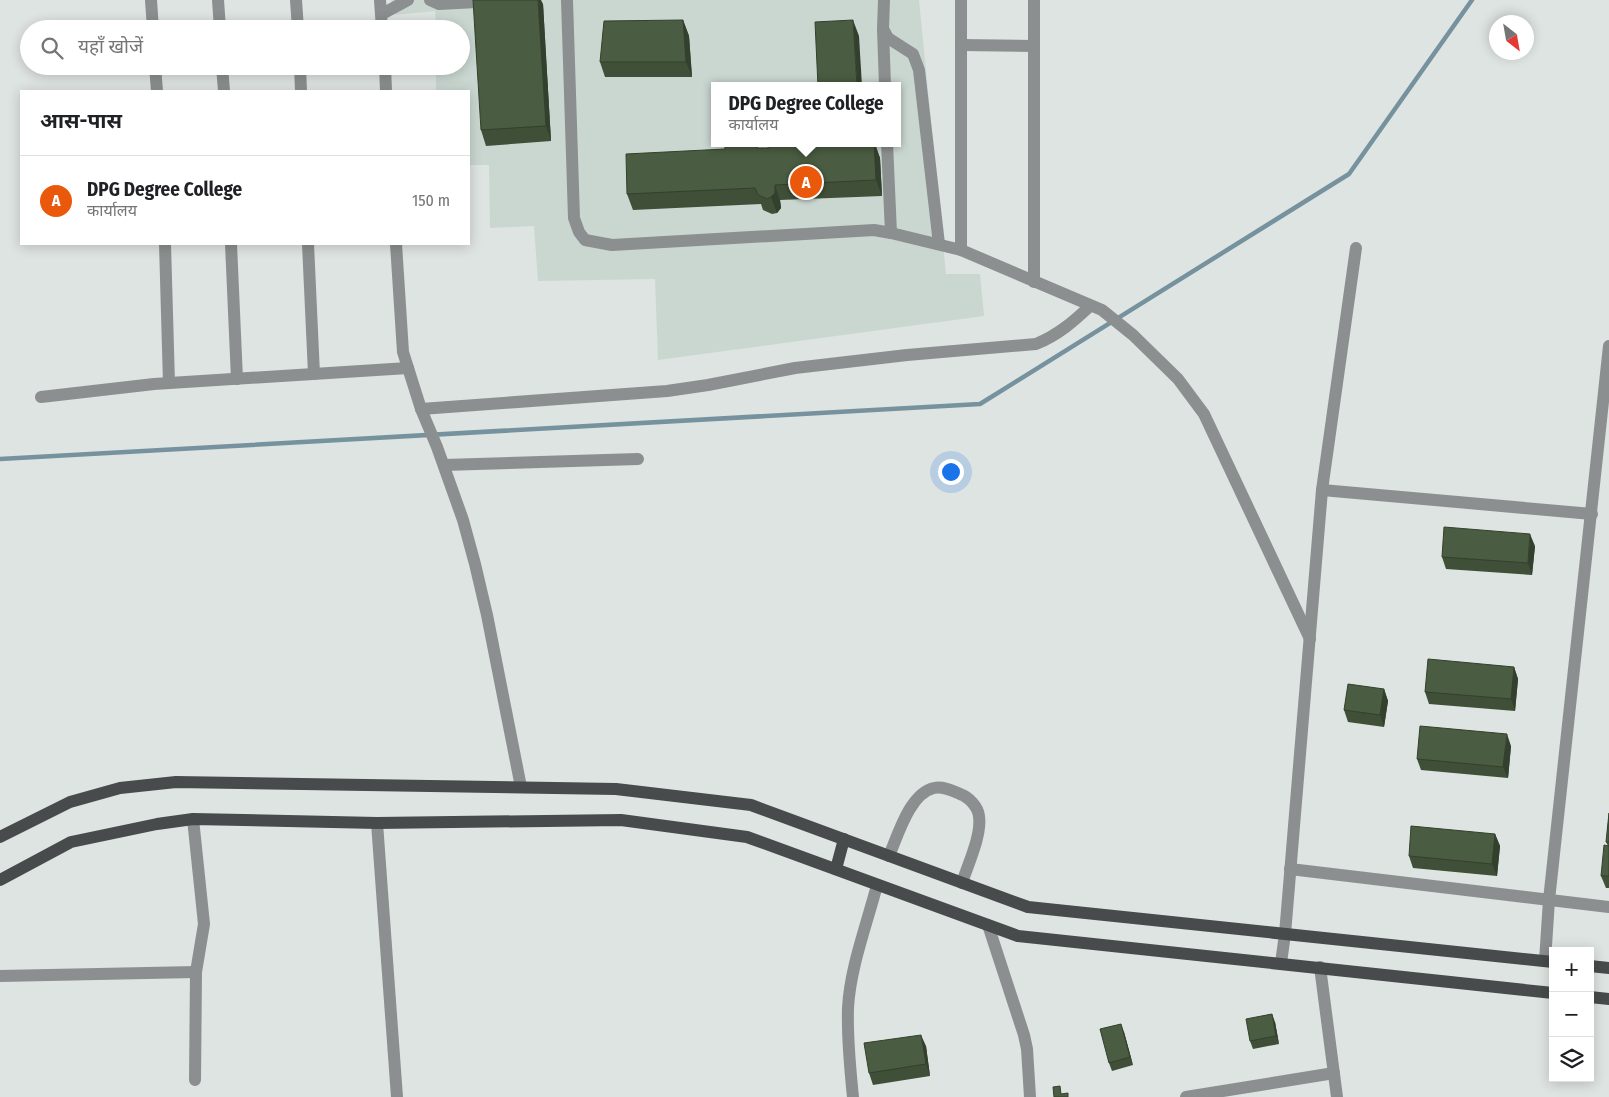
<!DOCTYPE html>
<html lang="hi">
<head>
<meta charset="utf-8">
<style>
	body { margin:0; font-family:"Fira Sans Condensed","Noto Sans Devanagari",sans-serif; background:#f6f6f6; color:#202124 }
	.controls { position:absolute; right:15px; bottom:15px; display:grid; overflow:hidden; border-radius:0px; box-shadow:0 2px 12px #0003 }
	.controls button { width:45px; height:45px; display:grid; place-items:center; padding:0; border:0; border-bottom:1px solid #e0e0e0; background:#fff; color:#202124; font:25px sans-serif }
	.compass { position:absolute; left:1489px; top:15px; width:45px; height:45px; border-radius:50%; background:#fff; box-shadow:0 2px 12px #0003; rotate:149deg }
	.you { position:absolute; left:950px; top:471px; width:18px; height:18px; margin:-12px; border:4px solid #fff; border-radius:50%; background:#1a73e8; box-shadow:0 0 0 8px #1a73e833 }
	.badge { display:grid; place-items:center; width:32px; height:32px; border-radius:50%; background:#ea580c; color:#fff; font-size:16px; font-weight:700 }
	.pin { position:absolute; translate:-50% -50%; border:2px solid #fff; box-shadow:0 1px 5px #0006 }
	.popup { position:absolute; left:711px; top:82px; width:190px; height:65px; box-sizing:border-box; display:grid; place-content:center; border-radius:0px; background:#fff; filter:drop-shadow(0 1px 4px #0005); font-size:16px; white-space:nowrap; color:#757577 }
	.popup b { font-size:19px; color:#202124 }
	.popup::after { content:''; position:absolute; left:50%; top:100%; margin-left:-10px; border:10px solid transparent; border-top-color:#fff }
	.list { margin:0; padding:0; list-style:none }
	h2 { display:flex; justify-content:space-between; align-items:center; height:65px; margin:0; padding:0 20px; font-size:21px }
	h2 small { font-size:16px; font-weight:400; color:#757577 }
	.list li { display:grid; grid-template-columns:32px 1fr auto; gap:15px; align-items:center; box-sizing:border-box; height:90px; padding:0 20px; border-top:1px solid #e0e0e0 }
	.list b { display:block; font-size:19px; white-space:nowrap }
	.list p { margin:0; font-size:16px; white-space:nowrap; color:#757577 }
	.list em { font-size:16px; font-style:normal; color:#757577 }
	.icon { flex:none; width:28px; height:28px; fill:none; stroke:currentColor; stroke-width:2; stroke-linecap:round; stroke-linejoin:round }
	.map { position:relative; flex:none; width:1609px; height:1097px; overflow:hidden }
	.search { position:absolute; background:#fff; box-shadow:0 2px 12px #0003; left:20px; top:20px; width:450px; height:55px; display:flex; align-items:center; gap:12px; box-sizing:border-box; padding:0 18px; border-radius:28px; color:#757577; font-size:19px }
	.panel { position:absolute; background:#fff; box-shadow:0 2px 12px #0003; left:20px; top:90px; width:450px; height:155px; border-radius:0px }
	.map>svg:first-child { display:block }
</style>
</head>
<body>
<div class="map">
<svg width="1609" height="1097" viewBox="0 0 1609 1097">
	<rect width="100%" height="100%" fill="#dee4e1"/>
	<path fill="#cad7d1" fill-rule="evenodd" d="M391 0H919L946 274H980L984 316 658 360 655 279 538 281 534 226 490 228 489 165H469V91H436V66H461V29H436L435 11 394 15ZM715 86H897V143H715Z"/>
	<g fill="none" stroke-linecap="round" stroke-linejoin="round">
		<path stroke="#76929e" stroke-width="4.5" d="M0 459 980 404 1349 174 1472 0"/>
		<g stroke="#8c8f8f" stroke-width="12">
			<path d="M151 0 153 29"/>
			<path d="M218 0 220 29"/>
			<path d="M296 0 298 29"/>
			<path d="M380 0 382 29"/>
			<path d="M430 0 439 4 517 0"/>
			<path d="M567 0 574 218 579 232 585 240 612 245 874 230 891 233 961 250 1102 310 1133 335 1178 379 1204 414 1310 639"/>
			<path d="M884 0 883 29 888 38 913 54 919 70 939 244"/>
			<path d="M961 0V250"/>
			<path d="M1034 0V282"/>
			<path d="M382 14 408 0"/>
			<path d="M883 29 885 86"/>
			<path d="M961 45 1034 46"/>
			<path d="M155 66 157 91"/>
			<path d="M222 66 224 91"/>
			<path d="M300 66 301 91"/>
			<path d="M385 66 386 91"/>
			<path d="M887 143 891 233"/>
			<path d="M165 244 169 383"/>
			<path d="M231 244 237 379"/>
			<path d="M308 244 314 374"/>
			<path d="M396 244 403 352 421 409 437 447 463 520 475 564 487 615 521 787"/>
			<path d="M41 397 154 384 408 368"/>
			<path d="M421 409 667 391 708 385 795 368 907 355 1036 344C1058 335 1073 322 1090 306"/>
			<path d="M444 465 638 459"/>
			<path d="M1322 490 1592 514"/>
			<path d="M193 819 204 924 196 972 195 1080"/>
			<path d="M377 823 397 1097"/>
			<path d="M889 856C898 835 910 793 934 788 943 786 953 791 960 794 969 797 978 807 979 816 982 835 968 864 962 883"/>
			<path d="M1290 869 1609 907"/>
			<path d="M988 925 1024 1035 1027 1049 1030 1097"/>
			<path d="M1545 961 1549 900 1609 346"/>
			<path d="M1281 963 1285 934 1322 490 1356 248"/>
			<path d="M1320 967 1337 1097"/>
			<path d="M0 976 196 972"/>
			<path d="M853 1097C850 1068 847 1038 848 1008 850 968 867 924 877 885"/>
			<path d="M1186 1097 1334 1073"/>
		</g>
		<g stroke="#474b4b" stroke-width="12">
			<path d="M0 837 70 802 120 788 176 782 616 789 751 805 1028 907 1553 962"/>
			<path d="M836 869 844 839"/>
			<path d="M0 880 71 842 157 824 193 819 377 823 621 820 747 837 1018 936 1553 993"/>
			<path d="M1590 966 1609 968"/>
			<path d="M1590 997 1609 999"/>
		</g>
	</g>
	<g fill="#404f38">
		<path d="M543 4 551 141 486 146 481 130Z"/>
		<path d="M683 20 689 36 692 77H605L600 62Z"/>
		<path d="M757 143 758 148H768L769 143H791L792 146 825 145V143H875L880 158 882 196 780 200 781 208 777 213 772 214 763 210 761 204 633 210 627 194 725 149Z"/>
		<path d="M1535 546 1532 575 1446 569 1442 557Z"/>
		<path d="M1514 667 1518 679 1515 711 1429 704 1425 692Z"/>
		<path d="M1384 689 1388 701 1384 727 1348 722 1344 710Z"/>
		<path d="M1511 746 1508 778 1421 770 1417 759Z"/>
		<path d="M1609 813V888H1606L1601 876 1608 846 1606 842Z"/>
		<path d="M1495 834 1500 846 1497 876 1413 868 1409 856Z"/>
		<path d="M1275 1022 1279 1044 1253 1049 1250 1041Z"/>
		<path d="M1124 1032 1133 1065 1112 1071 1109 1063Z"/>
		<path d="M926 1046 930 1076 873 1085 869 1073Z"/>
	</g>
	<g fill="#34402e">
		<path d="M538 0H541L543 4 551 141 546 126Z"/>
		<path d="M683 20 689 36 692 77 686 62Z"/>
		<path d="M853 20 859 36 862 86H857Z"/>
		<path d="M874 143 880 158 882 196 876 180Z"/>
		<path d="M775 185 780 200 781 208 777 213 771 197Z"/>
		<path d="M1530 534 1535 546 1532 575 1528 563Z"/>
		<path d="M1514 667 1518 679 1515 711 1511 699Z"/>
		<path d="M1384 689 1388 701 1384 727 1380 715Z"/>
		<path d="M1507 734 1511 746 1508 778 1503 767Z"/>
		<path d="M1495 834 1500 846 1497 876 1492 864Z"/>
		<path d="M1272 1014 1275 1022 1279 1044 1276 1036Z"/>
		<path d="M1121 1024 1124 1032 1133 1065 1130 1057Z"/>
		<path d="M921 1035 926 1046 930 1076 926 1064Z"/>
	</g>
	<g fill="#4a5c41" stroke="#34402e">
		<path d="M473 0H538L546 126 481 130Z"/>
		<path d="M683 20 686 62H600L604 21Z"/>
		<path d="M853 20 857 86H818L815 22Z"/>
		<path d="M737 143H756L757 148H768L769 143H790L791 146 874 143 876 180 775 185V193L771 197 767 199 758 195 755 188 627 194 626 154 725 149V144Z"/>
		<path d="M1444 527 1530 534 1528 563 1442 557Z"/>
		<path d="M1428 659 1514 667 1511 699 1425 692Z"/>
		<path d="M1348 684 1384 689 1380 715 1344 710Z"/>
		<path d="M1420 726 1507 734 1503 767 1417 759Z"/>
		<path d="M1609 813V842H1606Z"/>
		<path d="M1411 826 1495 834 1492 864 1409 856Z"/>
		<path d="M1604 845 1609 846V876H1601Z"/>
		<path d="M1272 1014 1276 1036 1250 1041 1246 1019Z"/>
		<path d="M1121 1024 1130 1057 1109 1063 1100 1029Z"/>
		<path d="M921 1035 926 1064 869 1073 864 1043Z"/>
		<path d="M1060 1086 1061 1094 1068 1093V1097H1054L1053 1087Z"/>
	</g>
</svg>
<div class="controls">
<button>+</button>
<button>−</button>
<button><svg class="icon" aria-label="layers" viewBox="0 0 24 24"><path d="M12 4l9 5-9 5-9-5zM3 14l9 5 9-5"/></svg></button>
</div>
<svg class="compass" viewBox="-18 -18 36 36"><path d="M0-13l5 13h-10z" fill="#e53935"/><path d="M0 13l5-13h-10z" fill="#757577"/></svg>
<div class="you"></div>
<div class="pin badge" style="left:806px;top:182px">A</div>
<div class="popup"><b>DPG Degree College</b>कार्यालय</div>
<div class="search"><svg class="icon" aria-label="search" viewBox="0 0 24 24"><circle cx="10" cy="10" r="6"/><path d="M15 15l6 6"/></svg>यहाँ खोजें</div>
<section class="panel">
<h2>आस-पास<small></small></h2>
<ul class="list">
<li><span class="badge">A</span><div><b>DPG Degree College</b><p>कार्यालय</p></div><em>150 m</em></li>
</ul>
</section>
</div>
</body>
</html>
